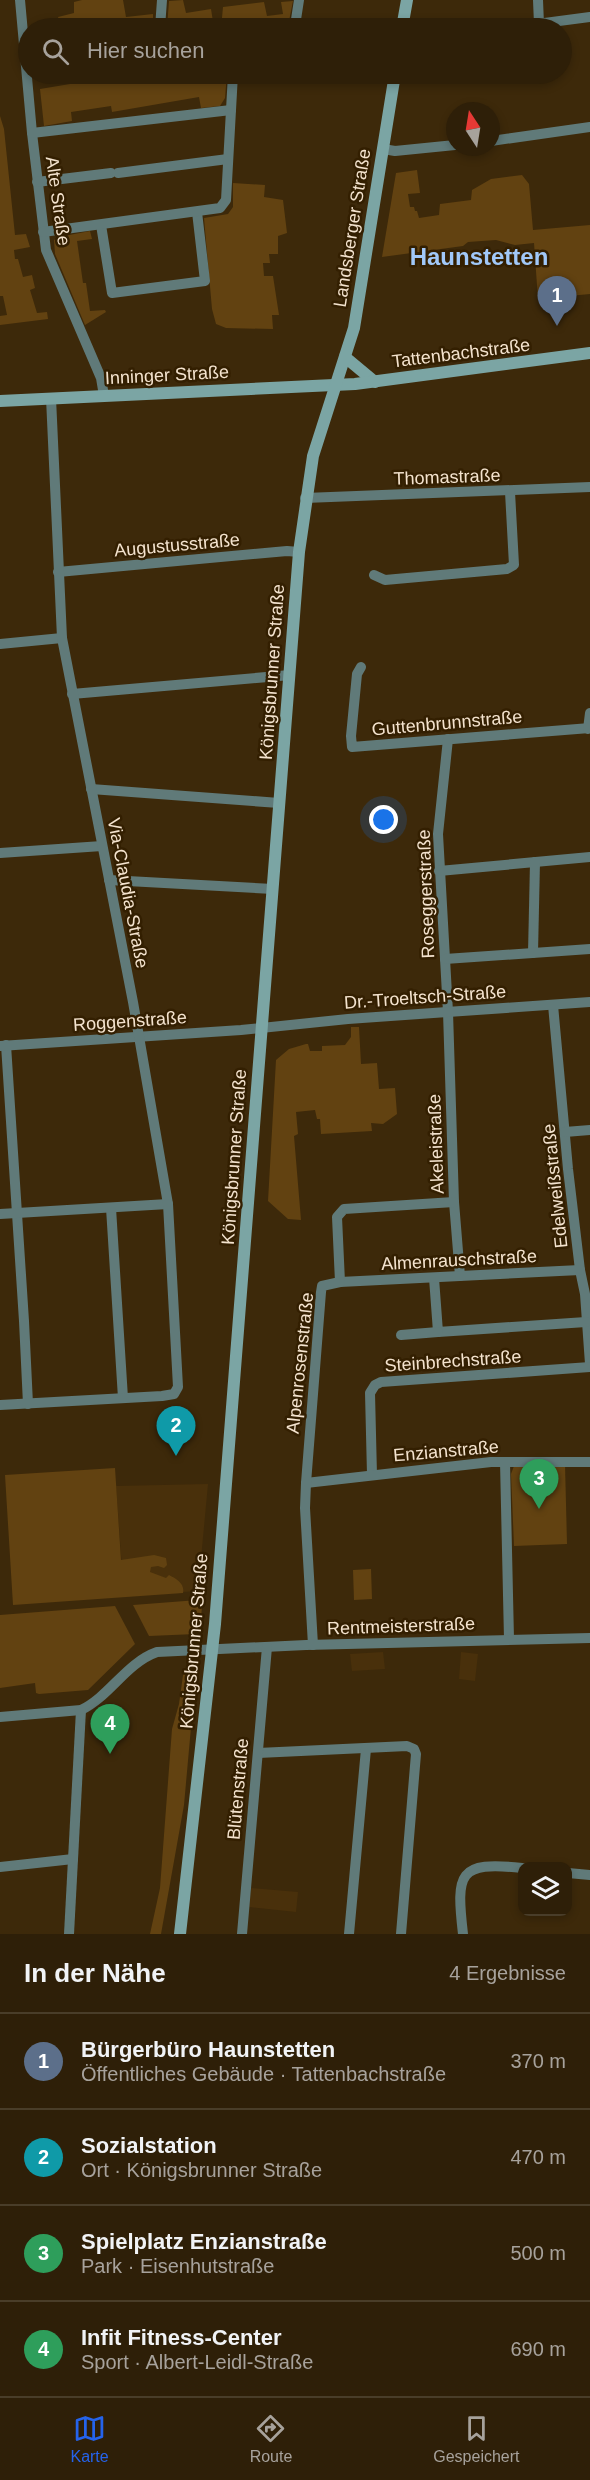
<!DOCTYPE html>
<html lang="de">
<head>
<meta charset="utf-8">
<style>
	body { margin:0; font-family:Arial,sans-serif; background:#3a2c16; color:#f1f3f6 }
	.controls { position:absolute; right:18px; bottom:18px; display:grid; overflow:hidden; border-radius:12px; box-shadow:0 3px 9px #0003 }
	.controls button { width:54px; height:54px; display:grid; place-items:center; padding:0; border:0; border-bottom:2px solid #493d29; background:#2e1f08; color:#f1f3f6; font:30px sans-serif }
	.compass { position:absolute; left:446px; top:102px; width:54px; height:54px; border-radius:50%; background:#2e1f08; box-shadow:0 3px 9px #0003; rotate:348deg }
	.you { position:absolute; left:384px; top:820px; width:21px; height:21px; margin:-15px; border:4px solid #fff; border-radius:50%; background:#1a73e8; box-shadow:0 0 0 9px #1a73e833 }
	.badge { display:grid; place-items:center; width:39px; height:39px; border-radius:50%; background:#2563eb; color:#fff; font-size:20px; font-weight:700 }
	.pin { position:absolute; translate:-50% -50px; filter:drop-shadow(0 2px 3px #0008) }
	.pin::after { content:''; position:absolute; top:32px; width:21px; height:18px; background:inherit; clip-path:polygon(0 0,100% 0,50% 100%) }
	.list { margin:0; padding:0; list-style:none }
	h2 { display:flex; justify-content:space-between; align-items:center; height:78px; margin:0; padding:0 24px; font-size:26px }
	h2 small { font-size:20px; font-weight:400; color:#a7a29c }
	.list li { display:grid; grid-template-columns:39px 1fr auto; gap:18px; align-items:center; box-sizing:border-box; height:96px; padding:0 24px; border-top:2px solid #493d29 }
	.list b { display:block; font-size:22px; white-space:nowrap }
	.list p { margin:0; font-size:20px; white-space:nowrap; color:#a7a29c }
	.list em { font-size:20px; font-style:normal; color:#a7a29c }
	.icon { flex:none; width:33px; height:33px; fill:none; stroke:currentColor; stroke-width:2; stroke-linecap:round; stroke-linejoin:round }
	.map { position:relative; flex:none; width:590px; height:1934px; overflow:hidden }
	.search { position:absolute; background:#2e1f08; box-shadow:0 3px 9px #0003; left:18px; right:18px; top:18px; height:66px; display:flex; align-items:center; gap:15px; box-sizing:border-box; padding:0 21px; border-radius:33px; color:#a7a29c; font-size:22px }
	.sheet { height:462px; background:#2e1f08 }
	nav { display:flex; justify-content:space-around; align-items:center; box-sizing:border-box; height:84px; border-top:2px solid #493d29; background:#2e1f08; font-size:16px; color:#a7a29c }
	nav a { display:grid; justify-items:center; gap:3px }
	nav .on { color:#2563eb }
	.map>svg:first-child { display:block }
</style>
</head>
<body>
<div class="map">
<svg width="590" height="1934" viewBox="0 0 590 1934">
	<rect width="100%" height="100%" fill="#3d290a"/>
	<g fill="#49300b">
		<path d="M208 1484 198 1591 124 1596 116 1486Z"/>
		<path d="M383 1652 385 1669 352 1671 350 1654Z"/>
		<path d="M461 1652 478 1654 475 1681 459 1679Z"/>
		<path d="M251 1888 298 1892 296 1912 249 1907Z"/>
	</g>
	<g fill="#624211">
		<path d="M82 0H123L126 17 153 14V28H62L58 17 74 13V2Z"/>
		<path d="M183 0 186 13 211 9 214 28H167L169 1Z"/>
		<path d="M293 1 289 21 221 28 223 7 264 2 267 16 283 14 281 2Z"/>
		<path d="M170 74H227L225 98 220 106 201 108 199 97 112 112 111 106 71 112 72 121 44 126 40 89 100 79 101 83 117 78 118 80Z"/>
		<path d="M0 116 4 129 15 235 26 234 30 247 14 250 15 259H18L23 277 32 275 35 288 30 290 37 313 47 312 48 319 0 325V316L7 315 3 296H0Z"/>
		<path d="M417 170 420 193 408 194 410 207H414L415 211H417L419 218 439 215 440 204 471 200 472 190 491 179 522 175 529 184 533 230 590 225V294L538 299 534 243 515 245 496 240 468 242 463 246 382 257 396 173Z"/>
		<path d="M233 183 265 185 264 197 283 200 287 233 278 236V254H269L270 263H263L264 276H273L279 315H272L273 329 226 328 216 324 212 309 204 218 228 214 233 207Z"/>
		<path d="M90 231 92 239 77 241 83 283H86L90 311 105 310 106 312 85 325 55 254 54 240 59 237Z"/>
		<path d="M351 1027H359L361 1064 377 1063 379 1089 395 1088 397 1114 383 1124 371 1123 372 1131 321 1134 320 1119H317L315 1110 296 1112 298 1134 294 1136 301 1220 288 1219 268 1201 276 1060 289 1049 306 1044H308L310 1051H322V1046L345 1045 351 1037Z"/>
		<path d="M565 1464 567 1544 514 1546 511 1474 514 1466Z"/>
		<path d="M115 1468 121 1560 154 1555 166 1558 167 1565 164 1568 158 1566 151 1567 150 1572 166 1578 169 1575C177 1579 185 1584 183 1593L13 1605 5 1475Z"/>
		<path d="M371 1569 372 1599 354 1600 353 1570Z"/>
		<path d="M198 1600 202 1606 200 1631 196 1634 149 1636 133 1605Z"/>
		<path d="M115 1606 135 1644 88 1690 39 1694 36 1693 35 1683 0 1688V1615Z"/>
		<path d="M193 1667 196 1672 184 1805 161 1934H150L160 1888 172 1729 179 1704 184 1668Z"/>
	</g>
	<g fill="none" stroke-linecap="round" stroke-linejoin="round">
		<g stroke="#607a79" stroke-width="10">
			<path d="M20 0 32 133 46 250 101 378 104 396"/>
			<path d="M538 0 539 24"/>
			<path d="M295 26 299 0"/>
			<path d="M160 28 162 0"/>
			<path d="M277 28 327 23 360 28"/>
			<path d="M506 28 590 17"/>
			<path d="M32 133 231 110"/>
			<path d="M491 141 590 127"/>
			<path d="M383 149 395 151 455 145"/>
			<path d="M118 173 228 159"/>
			<path d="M37 182 111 173"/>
			<path d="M101 225 112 293 205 281 197 212"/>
			<path d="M43 232 220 208 226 200 233 74"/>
			<path d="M305 498 590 487"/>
			<path d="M58 572 287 551 299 552"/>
			<path d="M374 575 385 580 507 569 514 565 510 492"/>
			<path d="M0 644 62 638"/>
			<path d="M361 667 357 674 351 736 352 747 590 728"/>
			<path d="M72 694 290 675"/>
			<path d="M588 729 590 713"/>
			<path d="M448 739 438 834 448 1012 454 1202 460 1276"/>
			<path d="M91 789 279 803"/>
			<path d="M0 853 102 846"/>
			<path d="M439 871 590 857"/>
			<path d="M109 880 273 889"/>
			<path d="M533 953 535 862"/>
			<path d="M445 959 590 949"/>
			<path d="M553 1005 568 1169 580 1270 585 1294 590 1364"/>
			<path d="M6 1045 24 1321 28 1404"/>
			<path d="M0 1046 241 1030 348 1019 590 1002"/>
			<path d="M565 1132 590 1130"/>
			<path d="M111 1208 123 1398"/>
			<path d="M0 1214 168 1204"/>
			<path d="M434 1278 438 1332 586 1322"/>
			<path d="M340 1282 580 1270"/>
			<path d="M401 1335 438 1332"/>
			<path d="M0 1405 162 1396 174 1394 178 1387 168 1204 133 1002 62 638 51 398"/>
			<path d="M505 1462 509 1639"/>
			<path d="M372 1475 370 1393 375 1385 381 1382 590 1367"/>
			<path d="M306 1483 491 1462H590"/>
			<path d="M313 1645 305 1508 306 1483 321 1292 322 1286 340 1282 337 1217 344 1209 454 1202"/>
			<path d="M0 1717 81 1710C110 1696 126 1663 157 1652L306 1645 590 1638"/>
			<path d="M258 1753 407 1746 414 1749 416 1754 401 1934"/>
			<path d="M0 1867 73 1859"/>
			<path d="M568 1873 590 1875"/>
			<path d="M69 1934 81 1710"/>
			<path d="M242 1934 267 1647"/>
			<path d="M349 1934 366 1749"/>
			<path d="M463 1934C456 1873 458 1861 522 1868"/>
		</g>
		<g stroke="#7ba5a4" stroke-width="12">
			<path d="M402 28 407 0"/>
			<path d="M345 357 375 382"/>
			<path d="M0 401 355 384 590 353"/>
			<path d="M180 1934 215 1624 299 552 313 456 354 328 395 74"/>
		</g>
	</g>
	<g text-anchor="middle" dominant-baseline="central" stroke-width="5" stroke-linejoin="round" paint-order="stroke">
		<g font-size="18" fill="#f4e3ce" stroke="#331f01">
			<text transform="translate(58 201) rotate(82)">Alte Straße</text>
			<text transform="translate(352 228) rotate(-81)">Landsberger Straße</text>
			<text transform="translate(461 353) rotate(-7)">Tattenbachstraße</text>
			<text transform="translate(167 375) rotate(-3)">Inninger Straße</text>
			<text transform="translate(447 477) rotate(-2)">Thomastraße</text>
			<text transform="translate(177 545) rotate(-5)">Augustusstraße</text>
			<text transform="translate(272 672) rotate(-86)">Königsbrunner Straße</text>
			<text transform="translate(447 723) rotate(-5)">Guttenbrunnstraße</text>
			<text transform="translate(128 893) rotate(79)">Via-Claudia-Straße</text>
			<text transform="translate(426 894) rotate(-92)">Roseggerstraße</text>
			<text transform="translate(425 997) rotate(-4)">Dr.-Troeltsch-Straße</text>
			<text transform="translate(130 1021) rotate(-4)">Roggenstraße</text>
			<text transform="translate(436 1144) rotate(-92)">Akeleistraße</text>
			<text transform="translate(234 1157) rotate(-86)">Königsbrunner Straße</text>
			<text transform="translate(555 1186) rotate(-96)">Edelweißstraße</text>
			<text transform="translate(459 1260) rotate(-3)">Almenrauschstraße</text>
			<text transform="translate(453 1361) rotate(-4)">Steinbrechstraße</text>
			<text transform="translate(300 1363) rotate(-84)">Alpenrosenstraße</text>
			<text transform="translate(446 1451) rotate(-5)">Enzianstraße</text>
			<text transform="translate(401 1626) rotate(-2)">Rentmeisterstraße</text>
			<text transform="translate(194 1641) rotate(-85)">Königsbrunner Straße</text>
			<text transform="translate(238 1789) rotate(-85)">Blütenstraße</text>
		</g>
		<g font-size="24" font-weight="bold" fill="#a1c8f8" stroke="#331f01">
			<text x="479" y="256">Haunstetten</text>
		</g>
	</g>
</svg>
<div class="controls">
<button><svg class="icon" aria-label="layers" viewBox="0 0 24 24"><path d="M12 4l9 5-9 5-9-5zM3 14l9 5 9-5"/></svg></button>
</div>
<svg class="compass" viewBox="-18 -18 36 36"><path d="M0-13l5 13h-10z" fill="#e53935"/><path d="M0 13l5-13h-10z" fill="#a7a29c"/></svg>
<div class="you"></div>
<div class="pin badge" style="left:557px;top:326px;background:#5c6f8a">1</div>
<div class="pin badge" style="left:176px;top:1456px;background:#0f9aa8">2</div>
<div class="pin badge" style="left:539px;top:1509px;background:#2e9e5b">3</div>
<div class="pin badge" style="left:110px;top:1754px;background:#2e9e5b">4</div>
<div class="search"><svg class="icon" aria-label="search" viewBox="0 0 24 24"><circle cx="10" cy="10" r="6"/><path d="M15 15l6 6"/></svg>Hier suchen</div>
</div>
<section class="sheet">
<h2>In der Nähe<small>4 Ergebnisse</small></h2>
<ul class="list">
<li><span class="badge" style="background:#5c6f8a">1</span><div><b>Bürgerbüro Haunstetten</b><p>Öffentliches Gebäude · Tattenbachstraße</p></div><em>370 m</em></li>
<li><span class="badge" style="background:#0f9aa8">2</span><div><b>Sozialstation</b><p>Ort · Königsbrunner Straße</p></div><em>470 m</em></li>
<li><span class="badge" style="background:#2e9e5b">3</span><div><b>Spielplatz Enzianstraße</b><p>Park · Eisenhutstraße</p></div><em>500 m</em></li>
<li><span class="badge" style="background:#2e9e5b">4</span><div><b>Infit Fitness-Center</b><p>Sport · Albert-Leidl-Straße</p></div><em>690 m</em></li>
</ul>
</section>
<nav>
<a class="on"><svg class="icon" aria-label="map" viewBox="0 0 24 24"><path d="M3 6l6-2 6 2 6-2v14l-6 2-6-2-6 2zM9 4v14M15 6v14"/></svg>Karte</a>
<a><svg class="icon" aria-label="directions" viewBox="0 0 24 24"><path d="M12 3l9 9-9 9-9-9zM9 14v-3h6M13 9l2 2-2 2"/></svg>Route</a>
<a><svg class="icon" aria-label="saved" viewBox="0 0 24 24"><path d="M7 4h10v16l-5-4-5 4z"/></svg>Gespeichert</a>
</nav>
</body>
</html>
